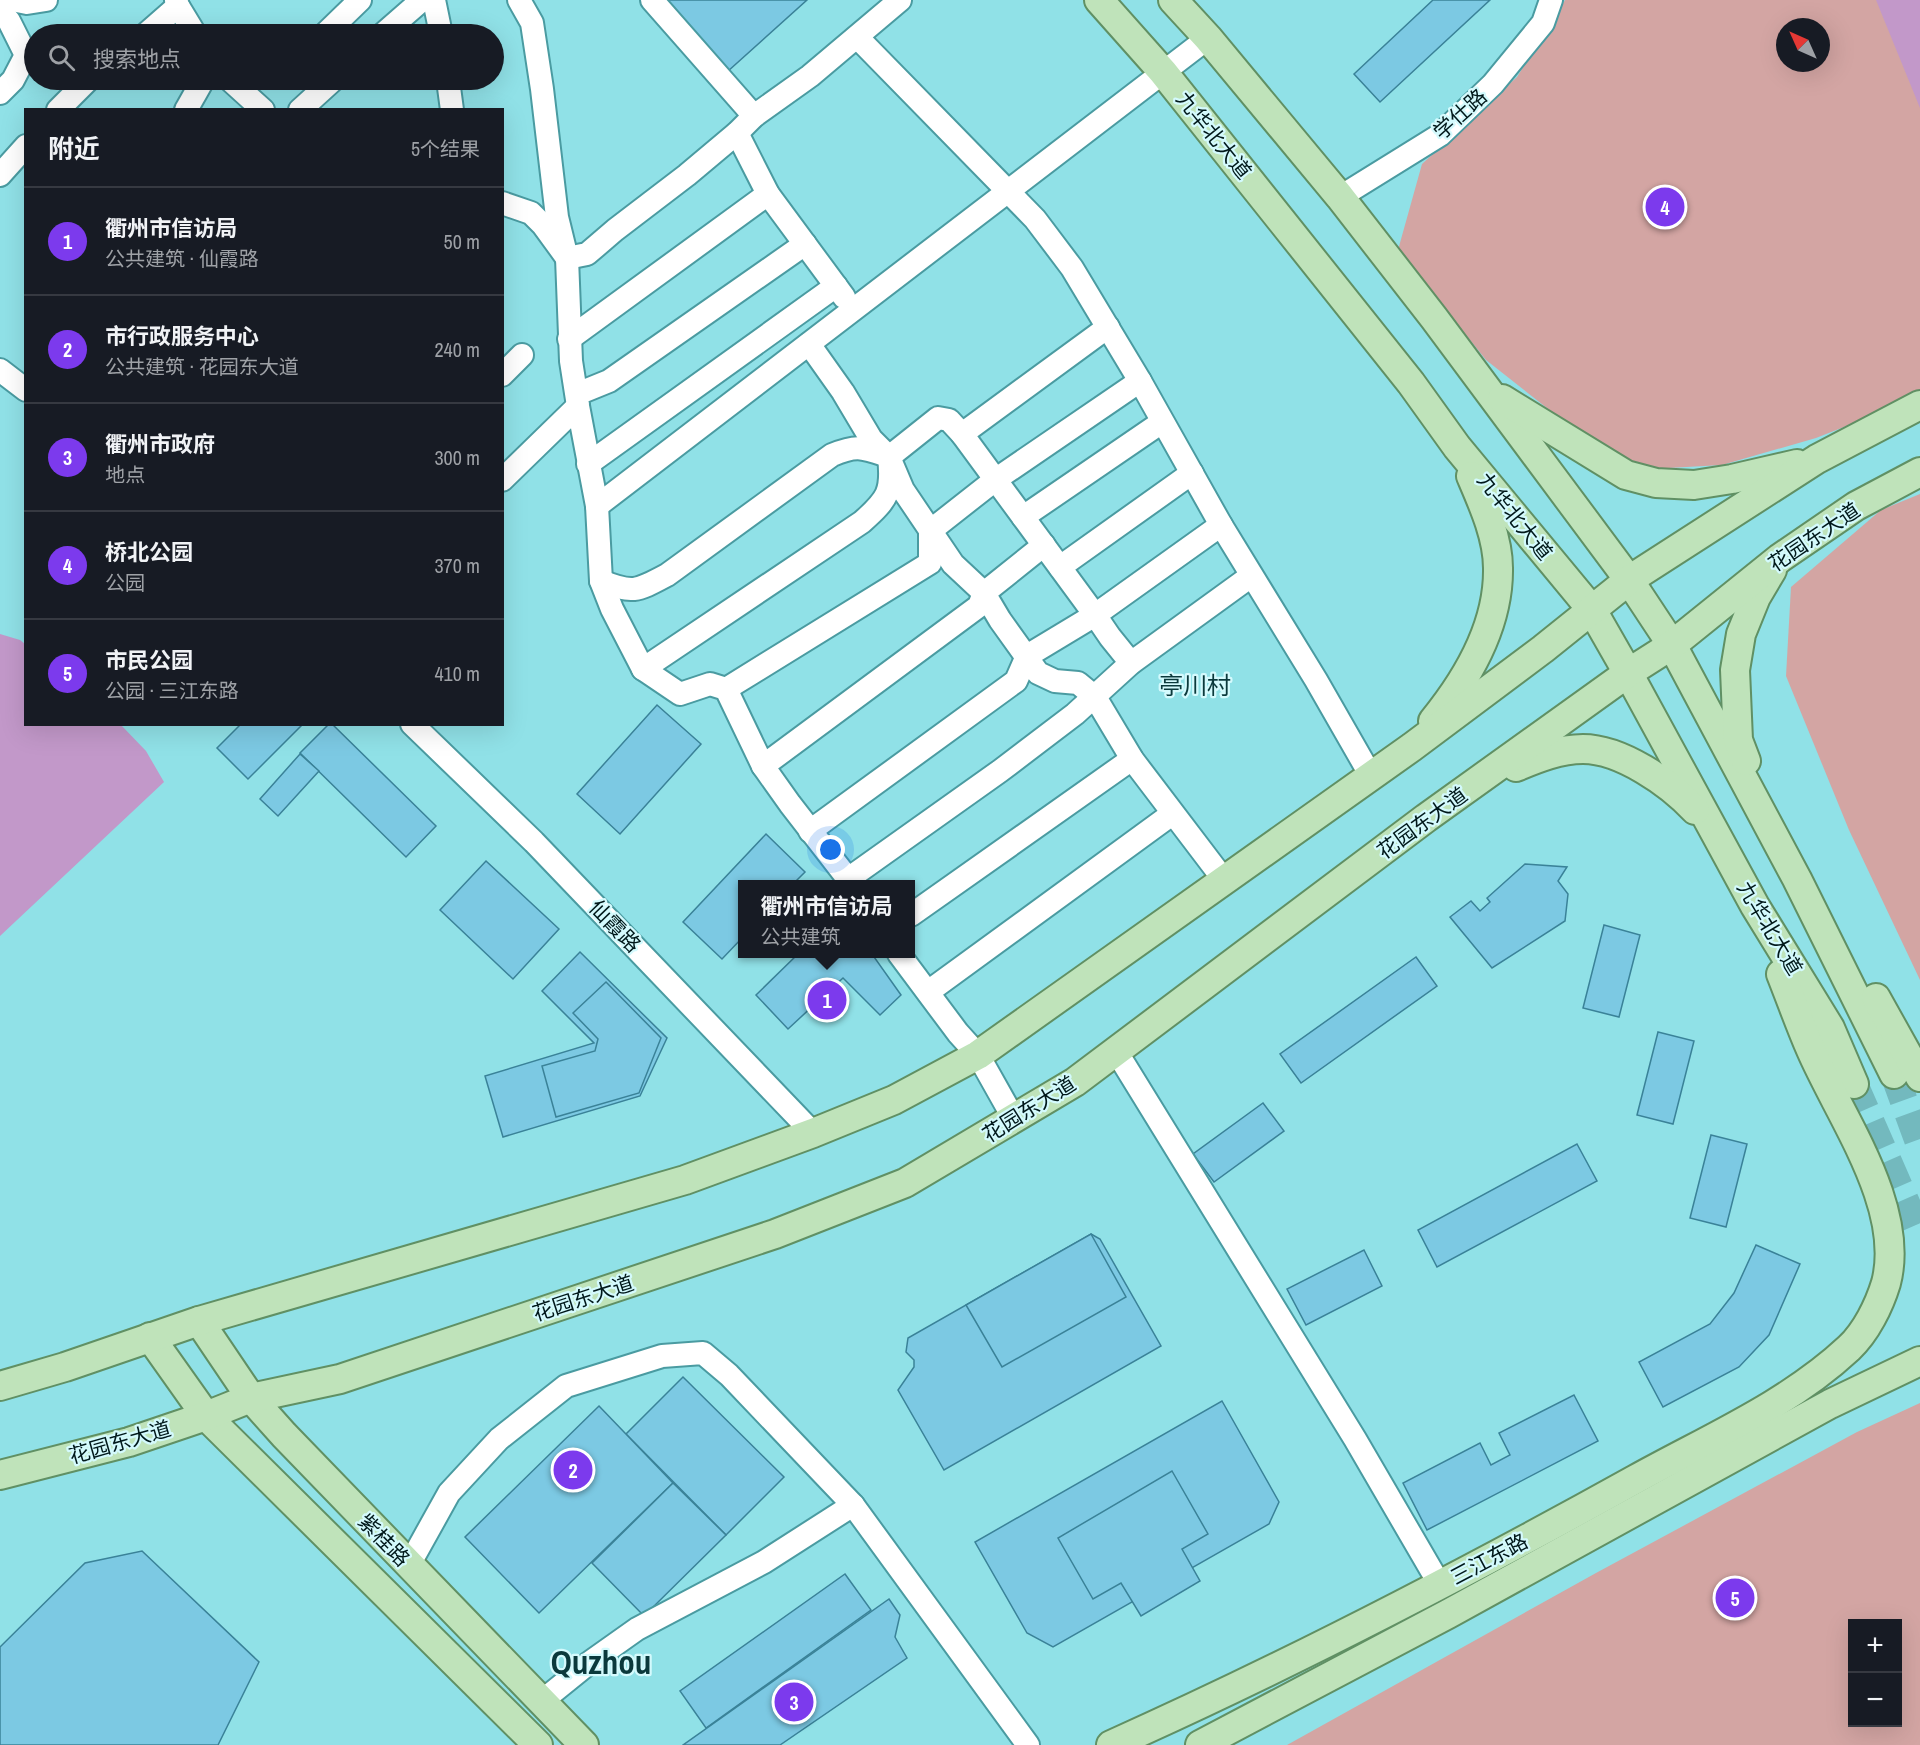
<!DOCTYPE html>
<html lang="zh">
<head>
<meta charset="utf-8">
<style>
	body { margin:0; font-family:"Archivo Narrow","Noto Sans SC",sans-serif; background:#20242c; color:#f1f3f6 }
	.controls { position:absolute; right:18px; bottom:18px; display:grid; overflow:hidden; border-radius:0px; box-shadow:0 6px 24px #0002 }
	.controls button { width:54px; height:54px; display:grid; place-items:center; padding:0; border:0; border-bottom:2px solid #363941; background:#171b24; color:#f1f3f6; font:30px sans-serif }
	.compass { position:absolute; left:1776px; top:18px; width:54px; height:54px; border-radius:50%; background:#171b24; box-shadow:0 6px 24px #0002; rotate:315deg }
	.you { position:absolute; left:831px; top:850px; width:21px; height:21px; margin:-15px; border:4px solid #fff; border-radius:50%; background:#1a73e8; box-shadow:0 0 0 9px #1a73e833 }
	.badge { display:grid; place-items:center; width:39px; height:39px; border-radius:50%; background:#7c3aed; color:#fff; font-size:20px; font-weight:700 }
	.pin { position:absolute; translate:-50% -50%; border:3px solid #fff; box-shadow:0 2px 6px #0006 }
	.popup { position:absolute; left:738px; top:880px; width:177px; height:78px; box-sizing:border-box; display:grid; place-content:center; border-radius:0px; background:#171b24; filter:drop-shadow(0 2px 4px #0005); font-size:20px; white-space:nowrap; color:#9ea1a6 }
	.popup b { font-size:22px; color:#f1f3f6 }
	.popup::after { content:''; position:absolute; left:50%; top:100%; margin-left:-12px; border:12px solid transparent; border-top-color:#171b24 }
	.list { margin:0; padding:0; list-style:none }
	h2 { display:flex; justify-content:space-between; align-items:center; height:78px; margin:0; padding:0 24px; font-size:26px }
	h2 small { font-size:20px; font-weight:400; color:#9ea1a6 }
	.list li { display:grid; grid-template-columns:39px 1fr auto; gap:18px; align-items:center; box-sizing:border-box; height:108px; padding:0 24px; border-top:2px solid #363941 }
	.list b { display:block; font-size:22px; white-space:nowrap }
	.list p { margin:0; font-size:20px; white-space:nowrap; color:#9ea1a6 }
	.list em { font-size:20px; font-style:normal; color:#9ea1a6 }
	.icon { flex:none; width:33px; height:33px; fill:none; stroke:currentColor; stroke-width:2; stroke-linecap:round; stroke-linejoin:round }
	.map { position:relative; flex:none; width:1920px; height:1745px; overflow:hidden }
	.search { position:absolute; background:#171b24; box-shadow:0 6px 24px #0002; left:24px; top:24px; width:480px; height:66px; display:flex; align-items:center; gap:15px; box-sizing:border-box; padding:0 21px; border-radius:33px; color:#9ea1a6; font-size:22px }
	.panel { position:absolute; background:#171b24; box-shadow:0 6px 24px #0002; left:24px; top:108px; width:480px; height:618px; border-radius:0px }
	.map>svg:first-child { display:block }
</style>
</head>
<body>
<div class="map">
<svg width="1920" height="1745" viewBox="0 0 1920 1745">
	<rect width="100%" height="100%" fill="#90e1e7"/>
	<g fill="#d3a5a3" fill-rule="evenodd">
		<path d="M1565 0H1895L1920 59V397L1816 438 1722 465 1651 469 1594 445 1486 360 1398 250 1422 164 1517 77ZM1785 27H1821V63H1785Z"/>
		<path d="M1920 494V980L1849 830 1786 676 1791 587 1881 510Z"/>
		<path d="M1920 1403V1745H1287L1596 1573 1857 1432ZM1852 1624H1898V1722H1852Z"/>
	</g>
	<g fill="#c298c9">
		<path d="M1876 0H1920V108Z"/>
		<path d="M0 634 20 640 25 644 26 724 121 725 146 751 164 782 0 936Z"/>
	</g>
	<g fill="#7cc9e3" stroke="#3a8298" stroke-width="1.5">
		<path d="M663 0H807L727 72Z"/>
		<path d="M1433 0H1490L1380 102 1354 74Z"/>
		<path d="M657 705 701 744 620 834 577 794Z"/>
		<path d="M241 724H303L248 779 217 748Z"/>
		<path d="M329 724H332L436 826 406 857 300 753Z"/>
		<path d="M300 754 319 771 278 816 260 799Z"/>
		<path d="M766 834 805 872 793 884H743V937L722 959 683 922Z"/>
		<path d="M486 861 559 929 513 979 440 910Z"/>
		<path d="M1525 864 1567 867 1558 881 1568 894 1565 921 1492 968 1450 917 1471 901 1480 911 1490 902 1487 898Z"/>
		<path d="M1604 925 1640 935 1619 1017 1583 1008Z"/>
		<path d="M580 952 667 1038 640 1096 503 1137 485 1076 594 1043 542 991Z"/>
		<path d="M798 954H872L901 995 880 1015 843 978 788 1029 756 995Z"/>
		<path d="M1416 957 1437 986 1301 1083 1280 1054Z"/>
		<path d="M606 982 661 1038 639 1093 556 1117 542 1066 595 1051 598 1039 573 1013Z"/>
		<path d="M1658 1032 1694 1041 1673 1124 1637 1115Z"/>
		<path d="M1263 1103 1284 1131 1214 1182 1193 1154Z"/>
		<path d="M1711 1135 1747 1144 1726 1227 1690 1218Z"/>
		<path d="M1577 1144 1597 1181 1437 1267 1418 1230Z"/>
		<path d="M1091 1234 1100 1239 1161 1346 944 1470 898 1390 914 1367V1360L906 1352 908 1338Z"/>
		<path d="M1091 1234 1126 1297 1002 1367 966 1305Z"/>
		<path d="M1756 1245 1800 1264 1769 1335 1739 1367 1663 1407 1639 1362 1710 1324 1734 1293Z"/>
		<path d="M1364 1250 1382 1286 1306 1325 1287 1289Z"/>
		<path d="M683 1377 784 1477 726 1535 626 1434Z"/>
		<path d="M1574 1395 1598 1441 1427 1530 1403 1483 1480 1443 1491 1465 1510 1455 1499 1433Z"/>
		<path d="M1222 1401 1279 1502 1269 1524 1053 1647 1027 1633 975 1542Z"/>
		<path d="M599 1406 673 1483 539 1613 465 1537Z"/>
		<path d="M1172 1471 1208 1534 1182 1549 1200 1581 1141 1616 1121 1583 1093 1599 1058 1538Z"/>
		<path d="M673 1483 726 1535 644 1616 592 1563Z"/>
		<path d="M142 1551 259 1662 218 1745H0V1647L85 1563Z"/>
		<path d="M845 1574 871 1610 706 1728 680 1691Z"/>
		<path d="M889 1599 900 1615 895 1637 907 1658 780 1745H683Z"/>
	</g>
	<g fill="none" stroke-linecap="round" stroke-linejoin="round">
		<g stroke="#73b9be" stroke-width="28" stroke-dasharray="28 14" stroke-linecap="butt">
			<path d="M1894 1074 1920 1145"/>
			<path d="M1854 1084 1920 1235"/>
		</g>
		<g stroke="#4a9ba1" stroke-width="26">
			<g id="minor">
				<path d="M12 0 27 3 46 0"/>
				<path d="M176 0 178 6 195 34"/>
				<path d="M434 0 441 34"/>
				<path d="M519 0 532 23 542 89 557 217 567 258 571 361 578 406 597 506 601 581 612 609 643 669 680 694 710 684 726 689 763 766 790 804 852 884"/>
				<path d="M652 0 754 116"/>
				<path d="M0 10 9 21 26 55 13 80 0 93"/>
				<path d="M146 34 178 6"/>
				<path d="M325 34 360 0"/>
				<path d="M383 34 422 0"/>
				<path d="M857 37 1035 219 1072 268 1140 381 1221 525 1316 680 1371 776"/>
				<path d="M230 80 263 110"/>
				<path d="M448 80 452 110"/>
				<path d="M58 110 88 80"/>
				<path d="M186 110 203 80"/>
				<path d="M300 110 333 80"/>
				<path d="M737 133 768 194 844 297"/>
				<path d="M0 175 26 146"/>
				<path d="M1340 197 1440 135 1493 84 1543 23 1551 0"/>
				<path d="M502 203 531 213 543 225 567 258 587 254 615 230 687 175 737 133 754 116 810 76 900 0"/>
				<path d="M569 339 768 194"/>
				<path d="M809 344 843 392 871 439 889 457 903 490 953 564 984 593 1000 620 1038 673 1055 681 1078 683 1095 697 1132 759 1224 880"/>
				<path d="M0 370 26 390"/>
				<path d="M502 375 522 355"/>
				<path d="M577 394 609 381 805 244"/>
				<path d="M962 434 1108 327"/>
				<path d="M588 464 836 286"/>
				<path d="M502 480 578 406"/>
				<path d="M597 506 1208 38"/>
				<path d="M1023 517 1162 422"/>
				<path d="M1060 567 1192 473"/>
				<path d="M601 581C633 594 637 591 667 575L832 455C856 445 861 447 885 455"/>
				<path d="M643 669 862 522C888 499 893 491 889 457L938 418 949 420 962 434 1095 615 1110 637 1131 663"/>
				<path d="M726 689 930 563V531L995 480 1140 381"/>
				<path d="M412 724 534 842 813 1133"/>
				<path d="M763 766 979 606 984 593 1044 545"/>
				<path d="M810 831 1016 681 1027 656 1095 615 1221 525"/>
				<path d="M848 879 1000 771 1075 714 1131 663 1251 576"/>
				<path d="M911 915 1132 759"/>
				<path d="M899 954 958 1033 978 1055 1014 1119"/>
				<path d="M928 992 1172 814"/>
				<path d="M1116 1051 1355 1439 1440 1585"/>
				<path d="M409 1565 449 1493 499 1439 566 1386 662 1356 703 1353 729 1375 853 1505 1028 1745"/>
				<path d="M542 1701 589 1663 637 1629 764 1562 853 1505"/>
			</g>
		</g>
		<g stroke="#609064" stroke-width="32">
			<g id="major">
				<path d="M1099 0 1163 72 1411 383 1457 447 1592 610 1628 673 1755 906 1830 1028 1854 1084"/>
				<path d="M1173 0 1208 38 1340 197 1434 318 1629 580 1672 645 1797 879 1894 1074"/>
				<path d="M1502 399 1626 475 1656 483 1694 485 1732 479 1797 464"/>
				<path d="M1433 721C1468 678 1499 624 1498 568 1498 537 1483 504 1471 476"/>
				<path d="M1746 761 1738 740 1735 670 1741 634 1756 597 1772 570"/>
				<path d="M1516 767C1537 758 1560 749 1583 749 1621 749 1670 783 1695 810"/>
				<path d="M1876 998 1920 1077"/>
				<path d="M199 1321 251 1398 284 1435 584 1745"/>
				<path d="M150 1337 206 1416 538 1745"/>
				<path d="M0 1386 65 1367 199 1321 685 1180 813 1133 894 1100 978 1055 1412 747 1543 649 1629 580 1817 459 1920 405"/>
				<path d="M0 1475 129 1442 206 1416 251 1398 340 1379 775 1234 905 1183 1075 1082 1426 818 1628 673 1672 645 1780 558 1856 506 1920 472"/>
				<path d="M1111 1745C1290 1665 1465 1574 1636 1479 1708 1439 1788 1405 1849 1348 1866 1332 1879 1306 1886 1283 1906 1207 1840 1117 1811 1050 1800 1025 1791 999 1781 974"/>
				<path d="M1200 1745 1448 1614 1830 1404 1920 1361"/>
			</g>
		</g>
		<use href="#minor" stroke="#fff" stroke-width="22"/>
		<use href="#major" stroke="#bfe3ba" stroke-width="28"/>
	</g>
	<g text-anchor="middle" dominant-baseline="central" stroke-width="4.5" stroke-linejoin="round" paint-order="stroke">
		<g font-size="21" fill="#00181a" stroke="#d4fafd">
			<text transform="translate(1460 114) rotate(-42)">学仕路</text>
			<text transform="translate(1214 135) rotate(51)">九华北大道</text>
			<text transform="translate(1515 516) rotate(51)">九华北大道</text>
			<text transform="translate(1814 537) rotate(-34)">花园东大道</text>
			<text transform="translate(1422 823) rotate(-36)">花园东大道</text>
			<text transform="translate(615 926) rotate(46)">仙霞路</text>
			<text transform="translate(1770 928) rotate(59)">九华北大道</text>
			<text transform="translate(1029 1109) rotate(-32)">花园东大道</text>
			<text transform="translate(583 1298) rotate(-18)">花园东大道</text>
			<text transform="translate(120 1442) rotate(-16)">花园东大道</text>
			<text transform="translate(384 1540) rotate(46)">紫桂路</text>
			<text transform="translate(1489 1559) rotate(-28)">三江东路</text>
		</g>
		<g font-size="24" fill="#0b393c" stroke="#d4fafd">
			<text x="1195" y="685">亭川村</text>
		</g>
		<g font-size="33" font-weight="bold" fill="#0b393c" stroke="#d4fafd">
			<text x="601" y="1662">Quzhou</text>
		</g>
	</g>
</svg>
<div class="controls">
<button>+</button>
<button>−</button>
</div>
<svg class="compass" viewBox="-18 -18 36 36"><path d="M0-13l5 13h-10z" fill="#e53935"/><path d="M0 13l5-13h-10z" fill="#9ea1a6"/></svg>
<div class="you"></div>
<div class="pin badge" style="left:827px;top:1000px">1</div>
<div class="popup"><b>衢州市信访局</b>公共建筑</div>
<div class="pin badge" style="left:573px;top:1470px">2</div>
<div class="pin badge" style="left:794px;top:1702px">3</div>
<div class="pin badge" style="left:1665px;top:207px">4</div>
<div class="pin badge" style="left:1735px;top:1598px">5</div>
<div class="search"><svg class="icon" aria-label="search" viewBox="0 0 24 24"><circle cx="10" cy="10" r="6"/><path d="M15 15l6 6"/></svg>搜索地点</div>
<section class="panel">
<h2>附近<small>5个结果</small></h2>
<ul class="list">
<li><span class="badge">1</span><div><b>衢州市信访局</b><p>公共建筑 · 仙霞路</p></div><em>50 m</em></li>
<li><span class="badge">2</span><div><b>市行政服务中心</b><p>公共建筑 · 花园东大道</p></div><em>240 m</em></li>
<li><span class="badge">3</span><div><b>衢州市政府</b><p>地点</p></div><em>300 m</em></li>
<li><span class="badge">4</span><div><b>桥北公园</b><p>公园</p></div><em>370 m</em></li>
<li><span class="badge">5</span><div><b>市民公园</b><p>公园 · 三江东路</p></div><em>410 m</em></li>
</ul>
</section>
</div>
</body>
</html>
